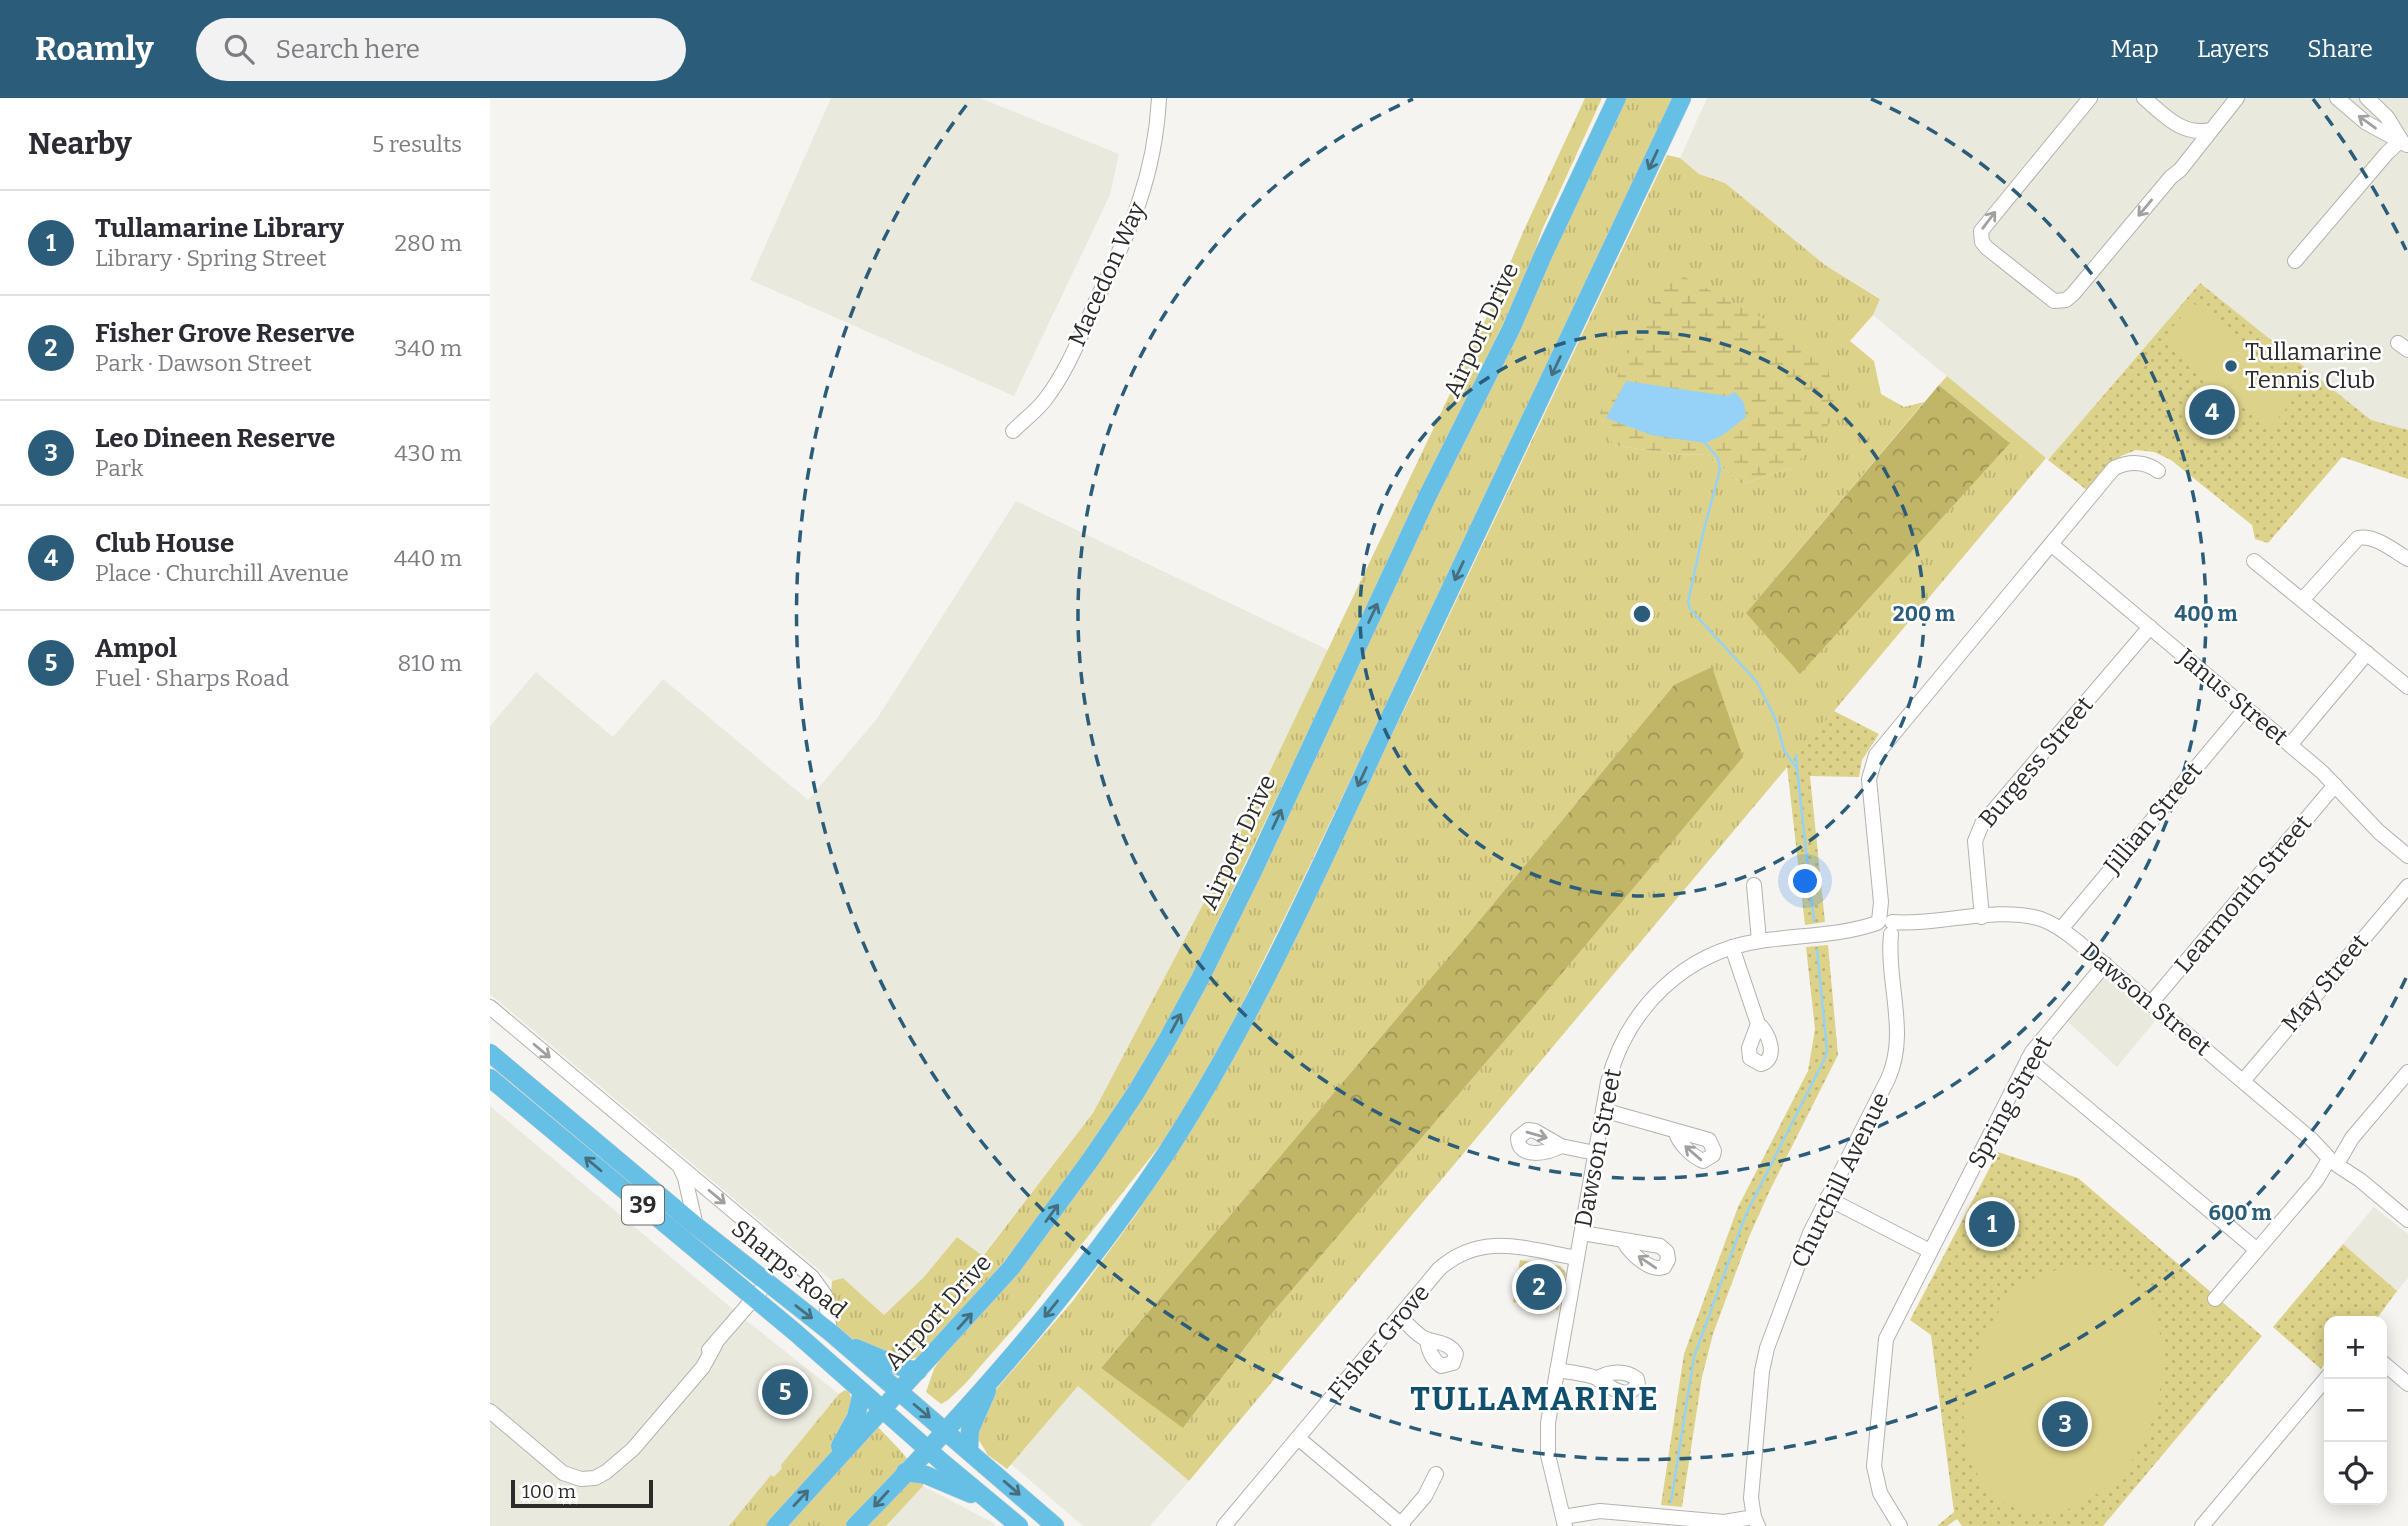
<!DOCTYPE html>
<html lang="en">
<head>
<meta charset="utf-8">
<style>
	body { margin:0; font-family:Bitter,serif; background:#f2f2f3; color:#2b2b33 }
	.controls { position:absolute; right:21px; bottom:21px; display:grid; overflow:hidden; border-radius:14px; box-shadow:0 4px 18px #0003 }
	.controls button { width:63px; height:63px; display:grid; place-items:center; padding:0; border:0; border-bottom:2px solid #e1e1e2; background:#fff; color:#2b2b33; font:35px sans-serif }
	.scale { position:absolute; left:21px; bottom:18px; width:142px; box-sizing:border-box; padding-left:7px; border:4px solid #2b2b2a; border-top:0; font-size:19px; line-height:24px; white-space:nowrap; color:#2b2b2a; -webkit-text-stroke:5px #fff; paint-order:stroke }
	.you { position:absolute; left:1316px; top:784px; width:24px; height:24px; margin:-18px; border:5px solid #fff; border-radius:50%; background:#1a73e8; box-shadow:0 0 0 10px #1a73e833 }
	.badge { display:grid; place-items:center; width:46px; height:46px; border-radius:50%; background:#2b5d7a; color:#fff; font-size:23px; font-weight:700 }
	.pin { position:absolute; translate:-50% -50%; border:4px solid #fff; box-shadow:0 2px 7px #0006 }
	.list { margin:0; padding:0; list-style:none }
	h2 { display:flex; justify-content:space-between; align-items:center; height:91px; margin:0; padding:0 28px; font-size:30px }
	h2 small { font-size:23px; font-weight:400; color:#7c7c81 }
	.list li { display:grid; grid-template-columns:46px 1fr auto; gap:21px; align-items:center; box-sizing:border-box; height:105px; padding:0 28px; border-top:2px solid #e1e1e2 }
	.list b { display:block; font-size:26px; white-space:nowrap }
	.list p { margin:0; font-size:23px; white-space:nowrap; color:#7c7c81 }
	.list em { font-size:23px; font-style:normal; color:#7c7c81 }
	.icon { flex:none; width:38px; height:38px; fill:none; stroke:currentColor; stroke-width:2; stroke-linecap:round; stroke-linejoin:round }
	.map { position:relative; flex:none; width:1918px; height:1428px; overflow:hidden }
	header { display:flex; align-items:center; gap:42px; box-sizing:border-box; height:98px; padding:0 35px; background:#2b5d7a; color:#fff }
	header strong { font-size:33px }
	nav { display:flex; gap:38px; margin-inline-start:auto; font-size:24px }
	.search { width:490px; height:63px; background:#f2f2f3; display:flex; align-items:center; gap:18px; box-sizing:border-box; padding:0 24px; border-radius:38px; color:#7c7c81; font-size:26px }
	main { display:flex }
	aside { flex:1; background:#fff }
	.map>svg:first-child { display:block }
</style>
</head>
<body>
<header>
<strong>Roamly</strong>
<div class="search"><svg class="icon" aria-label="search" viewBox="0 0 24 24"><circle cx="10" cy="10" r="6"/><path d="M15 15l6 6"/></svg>Search here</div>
<nav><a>Map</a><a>Layers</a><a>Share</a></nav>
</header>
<main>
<aside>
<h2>Nearby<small>5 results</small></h2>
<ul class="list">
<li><span class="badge">1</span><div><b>Tullamarine Library</b><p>Library · Spring Street</p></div><em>280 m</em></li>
<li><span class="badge">2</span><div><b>Fisher Grove Reserve</b><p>Park · Dawson Street</p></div><em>340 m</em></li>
<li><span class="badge">3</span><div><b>Leo Dineen Reserve</b><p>Park</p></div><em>430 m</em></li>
<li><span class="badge">4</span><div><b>Club House</b><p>Place · Churchill Avenue</p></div><em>440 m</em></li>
<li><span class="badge">5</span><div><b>Ampol</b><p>Fuel · Sharps Road</p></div><em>810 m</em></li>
</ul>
</aside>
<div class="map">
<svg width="1918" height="1428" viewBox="0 0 1918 1428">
	<defs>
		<pattern id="grass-tufts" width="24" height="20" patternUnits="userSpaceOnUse" patternTransform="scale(1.75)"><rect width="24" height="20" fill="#dcd289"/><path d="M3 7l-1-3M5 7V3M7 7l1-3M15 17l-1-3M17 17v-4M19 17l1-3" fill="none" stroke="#bdb476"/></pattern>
		<pattern id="forest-crowns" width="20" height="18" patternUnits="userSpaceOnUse" patternTransform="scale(1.75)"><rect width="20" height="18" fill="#c1b667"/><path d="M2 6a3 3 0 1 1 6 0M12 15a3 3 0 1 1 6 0" fill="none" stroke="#9d9455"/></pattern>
		<pattern id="wetland-marsh" width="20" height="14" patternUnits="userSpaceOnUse" patternTransform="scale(1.75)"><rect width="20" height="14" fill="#dcd289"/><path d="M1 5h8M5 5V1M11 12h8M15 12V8" fill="none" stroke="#bdb476"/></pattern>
		<pattern id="park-dots" width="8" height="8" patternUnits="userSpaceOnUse" patternTransform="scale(1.75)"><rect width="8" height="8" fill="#dcd289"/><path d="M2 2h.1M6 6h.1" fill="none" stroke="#bdb476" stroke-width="1.8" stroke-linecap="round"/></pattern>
	</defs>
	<rect width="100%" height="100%" fill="#f5f4f1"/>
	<g fill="#eae9de">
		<path d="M341 0H490L629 56 620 97 524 298 260 182Z"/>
		<path d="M1217 0H1918V332L1881 322 1710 185 1558 362 1383 217 1390 200 1335 167 1235 85 1209 76 1190 60Z"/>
		<path d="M526 403 838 552 746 744 603 1015 492 1158 467 1139 434 1179 394 1217 353 1180 342 1183 0 896V628L46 574 123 639 173 581 318 702 386 622Z"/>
		<path d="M1615 874 1669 918 1627 969 1576 922Z"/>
		<path d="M0 1008 257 1223 349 1296 292 1367V1370L284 1380 281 1378 239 1428H0Z"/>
		<path d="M1884 1109 1918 1136V1180L1907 1193 1853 1146Z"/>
		<path d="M588 1288 699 1383 660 1428H593L521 1366Z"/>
		<path d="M433 1388 502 1424 506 1428H396Z"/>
	</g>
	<g fill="url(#grass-tufts)" fill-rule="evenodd">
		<path d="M1095 0H1112L1052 132 1038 173 691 900C656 962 621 1026 578 1083 532 1145 481 1202 429 1259 424 1260 418 1263 413 1263 396 1261 356 1240 346 1226 338 1215 341 1196 342 1183L353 1180 394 1217 434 1179 467 1139 493 1158 603 1015 746 744 1001 210 1034 132Z"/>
		<path d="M1133 0H1184L807 794 725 961 686 1027 539 1213 474 1287 458 1302 451 1306 436 1294 444 1271 454 1255 645 1004Z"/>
		<path d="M1177 57 1190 60 1209 76 1235 85 1335 167 1390 201 1383 217 1360 243 1384 263 1391 296 1414 309 1434 304 1256 515 1519 344 1449 287 1457 278 1556 360 699 1383 588 1288 517 1371 498 1357 487 1339 488 1321 503 1295 582 1204 648 1114 665 1081 739 965 803 847 863 714 922 596ZM1109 317 1304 369 1252 386 1218 357 1182 356 1124 347ZM1184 587 1057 893 778 1220 694 1329 611 1270 984 829Z"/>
		<path d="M355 1292 359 1294 362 1302 410 1352 434 1382 433 1388 396 1428H239L281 1377 284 1379 292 1370 291 1367 349 1296Z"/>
	</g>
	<g fill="url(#forest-crowns)">
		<path d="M1449 287 1520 345 1310 576 1256 515Z"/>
		<path d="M1222 569 1253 659 1057 893 778 1220 693 1330 611 1270 984 829 1184 587Z"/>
	</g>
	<path fill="url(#wetland-marsh)" d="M1189 176 1318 244 1336 259 1346 317 1304 369 1252 386 1218 357 1182 356 1123 347 1109 317 1173 183Z"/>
	<g fill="url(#park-dots)">
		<path d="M1710 185 1881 322 1918 332V381L1852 359 1778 445 1765 441 1762 427 1681 362 1664 354 1646 352 1631 358 1598 393 1558 362Z"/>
		<path d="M1344 613 1389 636 1372 662 1369 679 1320 678 1335 824 1315 827 1297 668Z"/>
		<path d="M1338 847 1348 957 1280 1092 1259 1139 1223 1236 1212 1279 1192 1409 1171 1407 1194 1256 1248 1109 1318 973 1325 931 1316 849Z"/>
		<path d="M1508 1054 1588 1080 1772 1238 1613 1428H1472L1467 1421 1457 1428H1447L1464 1414 1441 1237 1420 1222Z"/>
		<path d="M1853 1146 1907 1193 1885 1223H1839V1260L1831 1271 1783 1229Z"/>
		<path d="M1030 1162 1070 1168 1076 1175 1068 1212 1023 1204Z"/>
	</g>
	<g fill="#dcd289">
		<path d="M1703 205 1810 294 1779 331 1672 242Z"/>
		<path d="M1590 1167C1684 1167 1686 1281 1653 1344 1640 1370 1619 1390 1594 1404 1570 1417 1544 1421 1519 1407 1442 1363 1475 1237 1531 1189 1547 1176 1569 1170 1590 1167Z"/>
	</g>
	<path fill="#96d2f8" d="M1136 283 1237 298 1245 294 1254 305 1256 319 1233 337 1215 345 1161 337 1116 320Z"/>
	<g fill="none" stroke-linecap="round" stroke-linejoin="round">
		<g stroke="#96d2f8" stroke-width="2.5">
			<path d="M1215 345 1228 360 1230 372 1213 435 1198 504 1200 511 1267 584 1286 622 1294 652 1307 671 1324 823"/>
			<path d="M1306 657 1307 668"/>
			<path d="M1181 1404 1204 1259 1256 1116 1334 962 1337 952 1327 852"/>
		</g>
		<g stroke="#b3b2af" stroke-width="16">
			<g id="minor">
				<path d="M1600 0 1491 133 1492 144 1497 150 1564 203 1576 202 1583 196 1681 79 1690 72 1747 0"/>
				<path d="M1654 0C1674 17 1692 38 1720 32"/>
				<path d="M1847 0 1875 24 1917 47"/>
				<path d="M1877 0 1897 19 1911 42"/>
				<path d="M1805 163 1897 55 1911 42"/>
				<path d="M1908 245 1918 252"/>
				<path d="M523 333C533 323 545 314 554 303 577 274 591 237 606 203 640 133 665 79 669 0"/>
				<path d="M1562 447 1832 674 1889 734 1918 758"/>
				<path d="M1764 463 1918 589"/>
				<path d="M1813 501 1868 440C1884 436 1904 453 1918 461"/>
				<path d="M1800 647 1877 555"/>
				<path d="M1264 787 1269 843"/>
				<path d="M1492 819 1485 743 1492 726 1660 529"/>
				<path d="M1389 823 1391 804 1379 681 1386 657 1624 370C1639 363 1655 363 1668 373"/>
				<path d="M1402 824C1449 828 1505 807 1551 821 1565 826 1577 835 1588 844L1821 1041 1838 1059"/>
				<path d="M1571 831 1756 610"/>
				<path d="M1242 849 1268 926C1279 934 1289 961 1271 966L1260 960 1259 950 1268 926"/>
				<path d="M1661 905 1845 687"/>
				<path d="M0 909 322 1179 335 1197 340 1234"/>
				<path d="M1538 961 1767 1152"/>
				<path d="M1753 983 1918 788"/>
				<path d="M1113 1012 1219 1042 1224 1053 1223 1057 1213 1063C1202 1058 1188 1045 1186 1034"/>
				<path d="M1071 1048C1058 1055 1028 1062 1028 1040L1038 1032 1045 1033 1071 1048 1105 1055"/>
				<path d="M1851 1059 1862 1040 1918 974"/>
				<path d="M1847 1067 1870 1082 1918 1122"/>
				<path d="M190 1069 195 1080 206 1128"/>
				<path d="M1337 1100 1440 1153"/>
				<path d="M1092 1135 1170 1148 1177 1154 1178 1162 1174 1169C1160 1174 1141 1156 1134 1144"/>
				<path d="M1725 1201 1826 1083 1838 1063"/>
				<path d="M910 1219C917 1225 927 1238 936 1241 947 1245 959 1244 966 1256L963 1265 951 1268C943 1262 938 1252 937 1241"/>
				<path d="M219 1252 277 1185"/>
				<path d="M1892 1264 1918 1286"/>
				<path d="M1067 1272C1077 1274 1100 1276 1108 1281 1118 1287 1126 1295 1139 1295L1148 1287 1147 1281C1136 1272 1120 1273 1108 1280"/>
				<path d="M0 1313 73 1375 91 1381 105 1380 116 1374 143 1351 213 1269 225 1247"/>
				<path d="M808 1340 913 1428"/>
				<path d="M1073 1419 1110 1413 1234 1424 1264 1419"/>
				<path d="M911 1426 935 1398 946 1376"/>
				<path d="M734 1428 949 1171C992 1133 1036 1151 1087 1160"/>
				<path d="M1075 1428 1058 1357V1325L1118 984C1137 911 1194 854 1270 843 1309 837 1350 838 1387 825"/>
				<path d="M1268 1428 1264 1419 1261 1400 1272 1273 1277 1250 1320 1135 1398 981C1419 935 1396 884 1401 836"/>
				<path d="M1410 1428 1390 1395 1384 1368 1396 1241 1542 954 1615 866"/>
				<path d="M1712 1428 1839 1277"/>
			</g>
		</g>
		<g stroke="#d0d0d0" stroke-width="19">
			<g id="major">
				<path d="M0 955 206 1128 340 1234 565 1428"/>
				<path d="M0 980 306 1235 452 1364 529 1428"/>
				<path d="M366 1250 411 1269 428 1273"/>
				<path d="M350 1348 366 1319 372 1294"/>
				<path d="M479 1352 480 1332 497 1293"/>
				<path d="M415 1374 436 1377 481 1396"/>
				<path d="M286 1428 521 1170 601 1061 645 996 676 944 710 881 765 769 938 397 1021 231 1054 155 1127 0"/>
				<path d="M365 1428C478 1313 586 1191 675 1057 765 919 830 768 900 619 998 413 1094 206 1192 0"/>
			</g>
		</g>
		<use href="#minor" stroke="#fff" stroke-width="14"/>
		<use href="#major" stroke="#66c0e5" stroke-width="18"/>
	</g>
	<defs><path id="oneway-shaft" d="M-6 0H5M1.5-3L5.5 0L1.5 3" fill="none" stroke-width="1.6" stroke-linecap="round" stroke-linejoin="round" transform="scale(1.75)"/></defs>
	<g stroke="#a0a09f">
		<use href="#oneway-shaft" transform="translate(1877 24) rotate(-144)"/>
		<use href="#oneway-shaft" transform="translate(1655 110) rotate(130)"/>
		<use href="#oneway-shaft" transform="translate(1499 122) rotate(-53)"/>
		<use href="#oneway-shaft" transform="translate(52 953) rotate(40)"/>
		<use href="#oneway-shaft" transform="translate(1047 1037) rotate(16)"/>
		<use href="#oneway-shaft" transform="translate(1203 1055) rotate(-139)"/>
		<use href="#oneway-shaft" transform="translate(227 1099) rotate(40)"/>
		<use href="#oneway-shaft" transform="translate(1157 1164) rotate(-146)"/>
	</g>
	<g stroke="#466e7e">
		<use href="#oneway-shaft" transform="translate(1163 62) rotate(115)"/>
		<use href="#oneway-shaft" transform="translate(1066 268) rotate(115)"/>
		<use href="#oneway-shaft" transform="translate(969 473) rotate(115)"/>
		<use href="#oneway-shaft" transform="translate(883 515) rotate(-65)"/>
		<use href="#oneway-shaft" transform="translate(872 679) rotate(115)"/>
		<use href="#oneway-shaft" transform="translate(787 721) rotate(-65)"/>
		<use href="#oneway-shaft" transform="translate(686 925) rotate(-62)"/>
		<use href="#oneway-shaft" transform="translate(103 1066) rotate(-140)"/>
		<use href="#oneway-shaft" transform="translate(562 1115) rotate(-54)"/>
		<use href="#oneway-shaft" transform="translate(561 1211) rotate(129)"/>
		<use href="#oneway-shaft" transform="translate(314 1214) rotate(38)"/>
		<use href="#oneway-shaft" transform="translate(475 1223) rotate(-48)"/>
		<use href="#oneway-shaft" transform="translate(432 1313) rotate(40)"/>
		<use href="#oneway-shaft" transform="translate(522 1390) rotate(41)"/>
		<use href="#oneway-shaft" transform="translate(311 1400) rotate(-47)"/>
		<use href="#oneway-shaft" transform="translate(391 1401) rotate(132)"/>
	</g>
	<g fill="none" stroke="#2b5d7a" stroke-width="3.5" stroke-dasharray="12 9">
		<circle cx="1152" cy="516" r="282"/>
		<path d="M1381 1A564 564 0 1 1 923 1"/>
		<path d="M1916 880A846 846 0 1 1 481 1M1823 1A846 846 0 0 1 1916 152"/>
	</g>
	<circle fill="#2b5d7a" stroke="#fff" stroke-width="2.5" cx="1741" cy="268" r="7"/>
	<g text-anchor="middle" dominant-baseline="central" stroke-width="5" stroke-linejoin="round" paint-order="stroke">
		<rect fill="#fff" stroke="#6b6b6a" stroke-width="2" x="132" y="1087.5" width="42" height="39" rx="5"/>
		<g font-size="23" font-weight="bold" fill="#2b2b2a">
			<text x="153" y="1107">39</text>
		</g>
		<g font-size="24" fill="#2b2b2a" stroke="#fff">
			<text transform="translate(617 176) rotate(-66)">Macedon Way</text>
			<text transform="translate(991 232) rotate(-65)">Airport Drive</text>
			<text transform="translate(1743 599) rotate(40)">Janus Street</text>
			<text transform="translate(1546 664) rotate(-50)">Burgess Street</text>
			<text transform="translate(1663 720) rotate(-50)">Jillian Street</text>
			<text transform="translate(748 744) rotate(-65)">Airport Drive</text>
			<text transform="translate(1753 796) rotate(-50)">Learmonth Street</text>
			<text transform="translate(1835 885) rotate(-50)">May Street</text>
			<text transform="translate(1656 901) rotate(40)">Dawson Street</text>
			<text transform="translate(1520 1004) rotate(-61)">Spring Street</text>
			<text transform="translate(1108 1050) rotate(-79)">Dawson Street</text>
			<text transform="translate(1350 1082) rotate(-64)">Churchill Avenue</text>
			<text transform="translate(299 1171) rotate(39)">Sharps Road</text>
			<text transform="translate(448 1214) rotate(-48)">Airport Drive</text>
			<text transform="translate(889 1244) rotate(-50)">Fisher Grove</text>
		</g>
		<g font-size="24" fill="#2b2b2a" stroke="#fff" text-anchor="start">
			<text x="1755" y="254">Tullamarine<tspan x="1755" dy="28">Tennis Club</tspan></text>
		</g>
		<g font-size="32" font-weight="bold" letter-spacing="2" fill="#104f6e" stroke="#fff">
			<text x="1045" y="1301">TULLAMARINE</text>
		</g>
	</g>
	<circle cx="1152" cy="516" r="10" fill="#2b5d7a" stroke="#fff" stroke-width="3.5"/>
	<g font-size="21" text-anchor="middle" font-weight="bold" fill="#2b5d7a" stroke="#fff" stroke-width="5" stroke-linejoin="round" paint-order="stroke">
		<text x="1434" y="523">200 m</text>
		<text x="1716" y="523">400 m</text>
		<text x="1750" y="1122">600 m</text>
	</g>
</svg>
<div class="controls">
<button>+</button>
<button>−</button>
<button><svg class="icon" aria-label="locate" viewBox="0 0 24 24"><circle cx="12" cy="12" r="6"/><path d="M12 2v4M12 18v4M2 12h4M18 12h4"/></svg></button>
</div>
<div class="scale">100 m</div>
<div class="you"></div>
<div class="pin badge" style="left:1502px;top:1126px">1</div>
<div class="pin badge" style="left:1049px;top:1189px">2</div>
<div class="pin badge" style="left:1575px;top:1326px">3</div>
<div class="pin badge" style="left:1722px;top:314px">4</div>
<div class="pin badge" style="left:295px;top:1294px">5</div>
</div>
</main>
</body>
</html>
